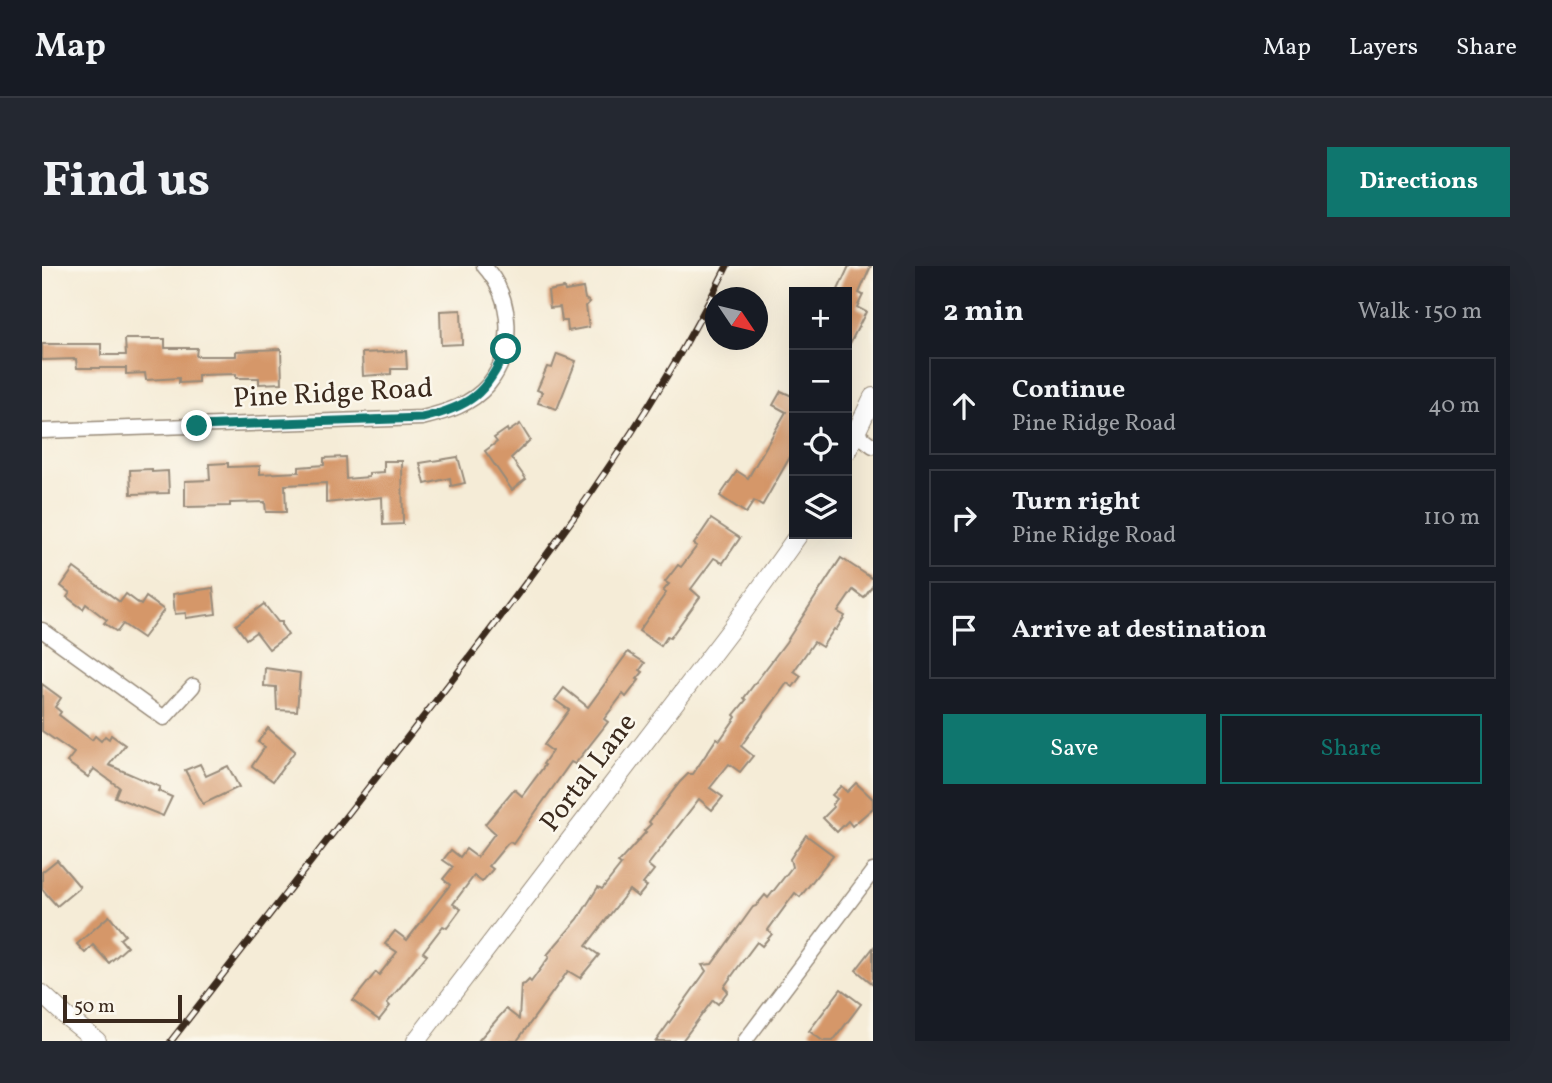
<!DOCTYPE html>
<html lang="en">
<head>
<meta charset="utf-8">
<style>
	body { margin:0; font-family:Vollkorn,serif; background:#242831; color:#f1f3f6 }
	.controls { position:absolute; right:21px; top:21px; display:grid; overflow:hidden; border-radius:0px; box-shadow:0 7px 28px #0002 }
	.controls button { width:63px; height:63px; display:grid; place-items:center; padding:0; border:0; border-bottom:2px solid #363941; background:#171b24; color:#f1f3f6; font:35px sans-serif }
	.compass { position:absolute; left:663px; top:21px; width:63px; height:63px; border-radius:50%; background:#171b24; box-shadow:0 7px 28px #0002; rotate:125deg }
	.scale { position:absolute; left:21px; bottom:18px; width:119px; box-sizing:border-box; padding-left:7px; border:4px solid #3b2a1e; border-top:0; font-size:19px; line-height:24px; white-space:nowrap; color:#3b2a1e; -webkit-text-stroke:5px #fbf7ec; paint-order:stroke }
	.stop { position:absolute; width:21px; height:21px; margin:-16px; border:5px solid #0f766e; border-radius:50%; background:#fff }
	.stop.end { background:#0f766e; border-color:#fff; box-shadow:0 2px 7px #0008 }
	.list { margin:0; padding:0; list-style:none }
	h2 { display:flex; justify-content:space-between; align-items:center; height:91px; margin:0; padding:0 28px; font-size:30px }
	h2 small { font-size:23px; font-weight:400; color:#9ea1a6 }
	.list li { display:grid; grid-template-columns:46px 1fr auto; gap:21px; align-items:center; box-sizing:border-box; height:98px; margin:0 14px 14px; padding:0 14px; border:2px solid #363941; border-radius:0px }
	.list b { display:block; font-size:26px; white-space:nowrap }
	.list p { margin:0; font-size:23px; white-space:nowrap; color:#9ea1a6 }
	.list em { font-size:23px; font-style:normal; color:#9ea1a6 }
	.actions { display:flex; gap:14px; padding:21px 28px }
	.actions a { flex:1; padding:16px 0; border:2px solid #0f766e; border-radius:0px; text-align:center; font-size:24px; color:#0f766e }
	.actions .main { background:#0f766e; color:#fff }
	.icon { flex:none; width:38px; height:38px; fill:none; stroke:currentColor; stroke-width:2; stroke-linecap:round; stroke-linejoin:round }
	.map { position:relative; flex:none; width:831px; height:775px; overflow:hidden; border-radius:0px }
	header { display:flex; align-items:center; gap:42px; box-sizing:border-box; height:98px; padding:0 35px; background:#171b24; border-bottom:2px solid #363941 }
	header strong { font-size:33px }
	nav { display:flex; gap:38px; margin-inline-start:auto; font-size:24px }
	.intro { display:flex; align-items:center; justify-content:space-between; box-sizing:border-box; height:168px; padding:0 42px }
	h1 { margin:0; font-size:49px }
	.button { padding:18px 32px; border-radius:0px; background:#0f766e; color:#fff; font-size:24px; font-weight:700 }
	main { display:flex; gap:42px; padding:0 42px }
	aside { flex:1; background:#171b24; border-radius:0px; box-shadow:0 7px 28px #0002 }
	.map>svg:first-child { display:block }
</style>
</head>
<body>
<header>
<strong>Map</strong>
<nav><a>Map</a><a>Layers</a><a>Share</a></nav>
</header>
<div class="intro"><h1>Find us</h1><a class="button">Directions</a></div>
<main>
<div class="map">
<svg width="831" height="775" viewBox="0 0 831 775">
	<rect width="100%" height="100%" fill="#fbf7ec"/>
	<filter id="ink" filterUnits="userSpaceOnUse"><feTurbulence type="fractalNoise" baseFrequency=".0143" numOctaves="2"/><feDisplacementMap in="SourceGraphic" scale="14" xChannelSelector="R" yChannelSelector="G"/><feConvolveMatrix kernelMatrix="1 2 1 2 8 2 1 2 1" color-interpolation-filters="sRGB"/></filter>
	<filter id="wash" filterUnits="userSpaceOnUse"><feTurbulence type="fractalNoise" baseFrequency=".00686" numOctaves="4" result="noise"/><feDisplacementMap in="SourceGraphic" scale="28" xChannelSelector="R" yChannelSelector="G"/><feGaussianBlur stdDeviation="1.57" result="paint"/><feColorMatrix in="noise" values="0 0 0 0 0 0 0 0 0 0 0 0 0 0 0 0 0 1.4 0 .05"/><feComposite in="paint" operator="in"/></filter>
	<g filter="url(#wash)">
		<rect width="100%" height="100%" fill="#f5ecd7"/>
		<g id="blocks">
			<g fill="#d59769">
				<path d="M807 0H829L817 27 821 29 815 41 824 46 805 83V26H795Z"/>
				<path d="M522 22 523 25 541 22 543 33 548 36 544 40 547 61 526 65 525 55H520L518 41 508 42 506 25Z"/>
				<path d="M419 44 420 78 399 79 398 45Z"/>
				<path d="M83 73H123V82H155L154 90H194V85L239 83 240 117 217 118V112H194V108L156 109V116L137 117V112L104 114 103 107 84 108V102H35L34 93 0 94V78H59V89H84Z"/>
				<path d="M364 85 365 103H349V108L321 110 320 87Z"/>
				<path d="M515 88 534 95 515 143 496 137 500 126 495 124 505 101 510 102Z"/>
				<path d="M739 125 752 131V184L720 240 712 235 704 247 678 230 695 205 706 212 744 146 731 139Z"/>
				<path d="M478 158 488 174 469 192 484 213 470 224 443 185 455 176 452 172 465 163 466 166Z"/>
				<path d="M303 191 304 213 327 211V207L342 206V195H360L361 258 341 259 340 231 284 237V217L243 219 244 246H224L223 236 188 237V240L143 241V215L168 214 167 198 186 197V201L218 200V208L257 206V201L282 199V192Z"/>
				<path d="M416 191 423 217 409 220 408 212 383 218 378 197Z"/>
				<path d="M110 203V206L126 205 127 227 89 228 88 204Z"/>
				<path d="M669 253 698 272 681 297 672 292 649 323 658 331 628 372 625 371 619 380 597 365 624 327 621 325 627 318 623 316 636 299 639 301 655 280 652 278Z"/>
				<path d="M799 292 831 313V319L822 332 811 324 796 346 803 350 794 364 792 363 780 381 772 376 752 405 759 410 751 421 745 417 699 480 711 490 698 506 687 498 668 522 681 531 670 544 657 533 606 599 612 604 601 618 605 620 596 631 587 624 544 680 557 689 538 712 526 705 475 775H436L464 743 477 753 479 719 483 718 487 714 489 716 507 691 505 689 536 653 556 621 560 623 579 599 576 597 604 566 602 565 609 558 607 556 638 516 646 508H651L675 472 678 474 694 451 692 449 704 434 702 432 744 376Z"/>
				<path d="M32 302 78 336 84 328 99 339 104 331 122 344 101 372 81 358 75 366 62 357 65 354 44 338 41 343 25 331 28 327 19 320Z"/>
				<path d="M171 322 174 348 144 352V347L133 348 131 328Z"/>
				<path d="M222 338 236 356H240V360L246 369 227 383 214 366 204 373 194 359Z"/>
				<path d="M586 386 603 397 598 404 601 406 595 413 597 414 584 431 581 428 562 453 566 456 533 498 529 496 471 578 468 576 465 578 447 600 451 603 440 616 432 610 411 638 419 643 405 662 401 660 381 686 385 689 345 737 348 740 337 754 311 735 334 706 337 709 355 686 343 678 353 665 365 674 408 619 401 613 411 601 401 594 409 584 418 591 424 583 435 591 453 567 443 558 472 523 480 530 503 499 501 498 510 485 502 479 527 444 513 434 522 422 546 441Z"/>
				<path d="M223 402 258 407 255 445 235 444 234 421 222 420Z"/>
				<path d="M0 418 19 432 13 441 19 446 17 449 50 474 53 470 59 475 63 470 67 473 69 469 83 479 67 499 118 521 116 525 130 531 121 550 73 531 77 521 52 503 46 511 25 496 32 487 0 465Z"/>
				<path d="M226 462 253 485 231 515 210 500 223 481 216 476Z"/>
				<path d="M158 498 164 510 186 500 197 521 161 538 143 504Z"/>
				<path d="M814 517 831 533V542L810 560 806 555 795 566 781 552 792 541 790 539 795 533 790 529 799 520 805 526Z"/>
				<path d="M764 569 791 589 758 631 753 627 726 664 730 668 720 680 715 676 697 700 682 721 686 725 676 738 671 734 640 775H614L664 705 660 699 670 698 711 641 714 640 723 629 726 632 750 601 748 593Z"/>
				<path d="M15 594 38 621 15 640 0 623V606Z"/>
				<path d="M67 650 83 669 78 673 85 681 67 697 51 679 43 687 35 678Z"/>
				<path d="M831 682V718L814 704Z"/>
				<path d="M799 723 819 738 791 775H781L767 765Z"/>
			</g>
		</g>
	</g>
	<g filter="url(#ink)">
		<use href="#blocks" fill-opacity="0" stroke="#988b7a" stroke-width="2"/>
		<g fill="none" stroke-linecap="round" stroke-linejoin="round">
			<g stroke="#988b7a" stroke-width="17">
				<g id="minor">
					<path d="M0 165 380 152C404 146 429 139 446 119 474 84 471 32 442 0"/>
					<path d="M814 167 831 180"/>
					<path d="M0 364 122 452 151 420"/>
					<path d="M703 775 831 605"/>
				</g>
			</g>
			<g stroke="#988b7a" stroke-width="20">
				<g id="tertiary">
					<path d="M805 185 831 131"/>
					<path d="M0 728 26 752 55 775"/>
					<path d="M374 775 690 362 757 268"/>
				</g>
			</g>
			<use href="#minor" stroke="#fff" stroke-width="14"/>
			<use href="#tertiary" stroke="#fff" stroke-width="18"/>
			<g stroke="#3b2a1e" stroke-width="7">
				<path id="rail" d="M129 775C217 662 305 549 393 436 500 298 608 157 685 0"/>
			</g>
			<use href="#rail" stroke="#fbf7ec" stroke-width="4.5" stroke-dasharray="13" stroke-linecap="butt"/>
		</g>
	</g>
	<g fill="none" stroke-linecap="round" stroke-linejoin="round" filter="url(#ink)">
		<path stroke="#0f766e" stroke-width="9" d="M155 160 380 152C427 141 445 128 464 83"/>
	</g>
	<g text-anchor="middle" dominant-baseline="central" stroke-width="5" stroke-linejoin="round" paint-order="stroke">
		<g font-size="28" fill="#3b2a1e" stroke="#fbf7ec">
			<text transform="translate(291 128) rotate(-3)">Pine Ridge Road</text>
			<text transform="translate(547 507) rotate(-53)">Portal Lane</text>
		</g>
	</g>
</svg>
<div class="controls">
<button>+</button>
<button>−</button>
<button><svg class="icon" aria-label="locate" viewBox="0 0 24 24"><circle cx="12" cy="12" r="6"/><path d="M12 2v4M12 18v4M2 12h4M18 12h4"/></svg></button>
<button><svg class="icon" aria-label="layers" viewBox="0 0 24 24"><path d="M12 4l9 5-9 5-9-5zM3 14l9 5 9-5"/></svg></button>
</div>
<svg class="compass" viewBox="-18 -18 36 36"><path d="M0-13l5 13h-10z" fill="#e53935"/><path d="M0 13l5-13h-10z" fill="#9ea1a6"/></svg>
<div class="scale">50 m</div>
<div class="stop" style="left:464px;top:83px"></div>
<div class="stop end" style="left:155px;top:160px"></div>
</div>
<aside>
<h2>2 min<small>Walk · 150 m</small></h2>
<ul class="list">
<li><svg class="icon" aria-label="ahead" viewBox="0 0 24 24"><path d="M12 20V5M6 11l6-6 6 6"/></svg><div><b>Continue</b><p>Pine Ridge Road</p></div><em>40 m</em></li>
<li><svg class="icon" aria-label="right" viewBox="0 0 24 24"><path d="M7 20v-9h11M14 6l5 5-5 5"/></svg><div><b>Turn right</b><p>Pine Ridge Road</p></div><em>110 m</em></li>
<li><svg class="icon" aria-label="arrive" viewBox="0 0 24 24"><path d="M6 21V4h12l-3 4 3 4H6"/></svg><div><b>Arrive at destination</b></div></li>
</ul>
<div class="actions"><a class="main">Save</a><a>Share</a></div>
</aside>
</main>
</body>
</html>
